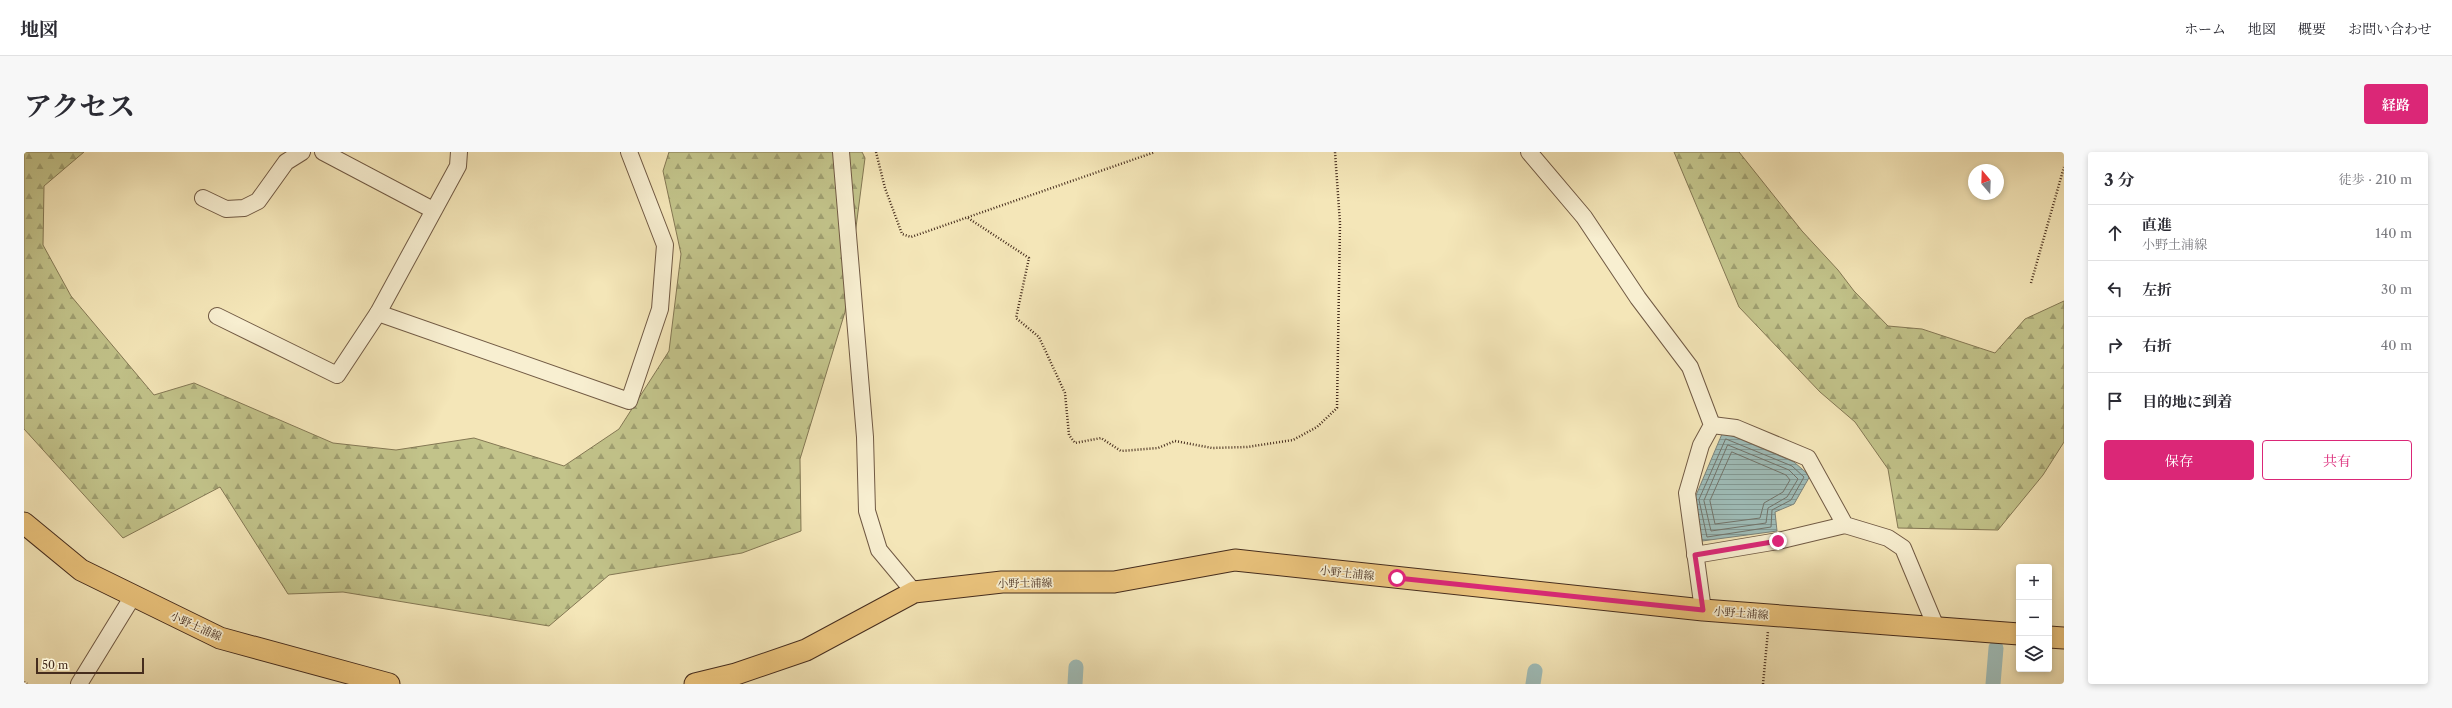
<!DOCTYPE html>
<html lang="ja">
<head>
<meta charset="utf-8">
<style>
	body { margin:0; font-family:"Libre Caslon Text","Noto Serif JP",serif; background:#f7f7f7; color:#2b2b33 }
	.controls { position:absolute; right:12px; bottom:12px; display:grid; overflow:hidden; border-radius:4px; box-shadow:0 2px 6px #0003 }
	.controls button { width:36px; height:36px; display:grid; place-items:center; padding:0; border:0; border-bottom:1px solid #e1e1e2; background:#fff; color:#2b2b33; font:20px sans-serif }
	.compass { position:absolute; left:1944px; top:12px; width:36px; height:36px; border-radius:50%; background:#fff; box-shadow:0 2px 6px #0003; rotate:341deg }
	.scale { position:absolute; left:12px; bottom:10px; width:108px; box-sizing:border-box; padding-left:4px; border:2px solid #452c1d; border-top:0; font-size:11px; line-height:14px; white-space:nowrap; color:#452c1d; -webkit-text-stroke:3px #f8efd1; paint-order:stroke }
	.stop { position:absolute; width:12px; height:12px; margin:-9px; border:3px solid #db2777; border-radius:50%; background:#fff }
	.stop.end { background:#db2777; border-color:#fff; box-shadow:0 1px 4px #0008 }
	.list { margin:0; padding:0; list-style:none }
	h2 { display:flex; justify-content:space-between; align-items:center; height:52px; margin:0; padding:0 16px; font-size:17px }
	h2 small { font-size:13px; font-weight:400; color:#7c7c81 }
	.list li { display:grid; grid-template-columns:26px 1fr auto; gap:12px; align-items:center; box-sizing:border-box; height:56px; padding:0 16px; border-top:1px solid #e1e1e2 }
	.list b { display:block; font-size:15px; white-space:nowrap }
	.list p { margin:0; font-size:13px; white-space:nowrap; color:#7c7c81 }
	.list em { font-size:13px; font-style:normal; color:#7c7c81 }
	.actions { display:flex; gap:8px; padding:12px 16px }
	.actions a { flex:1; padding:9px 0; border:1px solid #db2777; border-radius:4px; text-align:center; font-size:14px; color:#db2777 }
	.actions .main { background:#db2777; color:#fff }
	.icon { flex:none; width:22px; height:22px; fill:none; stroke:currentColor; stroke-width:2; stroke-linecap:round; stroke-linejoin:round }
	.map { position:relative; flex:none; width:2040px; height:532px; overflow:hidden; border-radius:4px }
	header { display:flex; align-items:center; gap:24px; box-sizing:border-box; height:56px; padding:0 20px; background:#fff; border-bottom:1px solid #e1e1e2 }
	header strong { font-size:19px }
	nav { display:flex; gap:22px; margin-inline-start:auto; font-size:14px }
	.intro { display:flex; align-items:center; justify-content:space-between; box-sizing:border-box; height:96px; padding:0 24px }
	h1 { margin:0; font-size:28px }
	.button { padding:10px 18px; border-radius:4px; background:#db2777; color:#fff; font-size:14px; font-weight:700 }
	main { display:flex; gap:24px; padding:0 24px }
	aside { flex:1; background:#fff; border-radius:4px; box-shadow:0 2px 6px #0003 }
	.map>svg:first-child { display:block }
</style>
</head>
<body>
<header>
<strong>地図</strong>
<nav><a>ホーム</a><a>地図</a><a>概要</a><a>お問い合わせ</a></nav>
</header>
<div class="intro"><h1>アクセス</h1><a class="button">経路</a></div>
<main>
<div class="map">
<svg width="2040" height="532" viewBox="0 0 2040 532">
	<defs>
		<pattern id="forest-firs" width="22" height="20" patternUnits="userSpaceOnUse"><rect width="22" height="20" fill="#c2c38a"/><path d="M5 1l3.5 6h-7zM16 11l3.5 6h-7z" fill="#9f9f70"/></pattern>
		<pattern id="water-rules" width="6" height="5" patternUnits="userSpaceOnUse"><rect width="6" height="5" fill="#9fbdb9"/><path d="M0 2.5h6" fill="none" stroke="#839a96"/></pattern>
	</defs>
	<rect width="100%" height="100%" fill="#f4e6b8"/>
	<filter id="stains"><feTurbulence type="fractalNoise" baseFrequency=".005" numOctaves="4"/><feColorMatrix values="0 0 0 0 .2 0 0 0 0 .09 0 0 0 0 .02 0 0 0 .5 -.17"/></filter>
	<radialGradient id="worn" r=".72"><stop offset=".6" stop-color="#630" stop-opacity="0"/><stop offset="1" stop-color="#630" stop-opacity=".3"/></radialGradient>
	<g fill="url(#forest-firs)" stroke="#847854">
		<path d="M0 0H60L20 34 19 93 47 144 130 243 170 231 309 291 372 298 450 286 540 314 595 277 645 199 657 102 639 19 645 0H838L841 6 821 160 776 307 777 379 718 401 585 423 525 474 319 440 264 442 196 335 99 386 0 277Z"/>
		<path d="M1650 0H1715L1778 79 1814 118 1830 139 1864 174 1898 177 1971 201 2001 167 2040 149V290L2019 323 1974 378 1874 376 1864 317 1831 270 1796 240 1715 155Z"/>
	</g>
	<path fill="url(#water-rules)" stroke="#7b837b" d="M1698 282 1706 283 1770 310 1786 324 1770 352 1751 360 1753 379 1678 389 1670 348Z"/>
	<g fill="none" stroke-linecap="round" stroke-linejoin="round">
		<g stroke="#72746b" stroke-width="1">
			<path d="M1702 287 1768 314 1780 325 1767 348 1748 358 1747 375 1683 385 1675 348Z"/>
			<path d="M1704 293 1765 318 1774 327 1763 345 1744 356 1742 371 1687 379 1680 349Z"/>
			<path d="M1708 300 1762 323 1766 328 1759 340 1740 351 1736 366 1691 372 1686 349Z"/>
		</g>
		<g stroke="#9fbdb9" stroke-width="15">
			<path d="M1051 532 1052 515"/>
			<path d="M1509 532 1511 519"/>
			<path d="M1969 532 1972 496"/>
		</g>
		<g stroke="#715a44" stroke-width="18">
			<g id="minor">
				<path d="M299 0 409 58"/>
				<path d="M817 0 841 285 843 359 855 398 890 440"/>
				<path d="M1505 0 1560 65 1614 146 1666 215 1688 273 1677 293 1663 341 1679 458"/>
				<path d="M179 46 202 57 220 56 234 49 262 10 278 0"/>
				<path d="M354 161 605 249 636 157 641 93 605 0"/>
				<path d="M193 164 313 223 354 161 434 14 435 0"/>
				<path d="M1688 273 1712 276 1784 306 1821 373 1864 386 1879 396 1912 475"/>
				<path d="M1671 403 1754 389 1821 373"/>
				<path d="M55 532 109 444"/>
			</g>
		</g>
		<g stroke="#452c1d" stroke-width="23">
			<g id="major">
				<path d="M0 371 57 418 196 486 365 532"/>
				<path d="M2025 485 2040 486"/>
				<path d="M671 532 712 522 782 498 890 440 978 430H1090L1211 408 1679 458 1995 482"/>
			</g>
		</g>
		<g stroke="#452c1d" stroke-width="2.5" stroke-dasharray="1 2" stroke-linecap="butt">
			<path d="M852 0 861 36 878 82 887 85 1131 0"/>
			<path d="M944 66 1005 106 992 166 1015 185 1041 241 1045 283 1051 291 1077 286 1097 299 1134 296 1151 289 1188 296 1223 295 1269 288 1293 275 1313 256 1316 71 1311 0"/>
			<path d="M2007 131 2040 15"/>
			<path d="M0 530 3 532"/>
			<path d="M1739 532 1744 479"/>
		</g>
		<use href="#minor" stroke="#f8efd1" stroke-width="16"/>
		<use href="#major" stroke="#eac37c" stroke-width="21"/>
	</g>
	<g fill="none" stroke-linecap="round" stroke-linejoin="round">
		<path stroke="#db2777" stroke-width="5" d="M1373 426 1679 458 1671 403 1754 389"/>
	</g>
	<g text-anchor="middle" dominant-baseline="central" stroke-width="3.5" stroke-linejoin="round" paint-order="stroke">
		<g font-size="11" fill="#452c1d" stroke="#f8efd1">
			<text transform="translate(1323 421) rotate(6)">小野土浦線</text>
			<text transform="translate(1001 431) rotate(-1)">小野土浦線</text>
			<text transform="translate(1717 461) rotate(4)">小野土浦線</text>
			<text transform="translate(172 474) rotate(24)">小野土浦線</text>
		</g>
	</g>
	<rect width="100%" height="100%" filter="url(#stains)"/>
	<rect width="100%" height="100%" fill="url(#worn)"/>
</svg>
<div class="controls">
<button>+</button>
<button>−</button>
<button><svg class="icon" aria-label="layers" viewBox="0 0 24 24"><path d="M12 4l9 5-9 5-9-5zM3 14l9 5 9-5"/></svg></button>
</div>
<svg class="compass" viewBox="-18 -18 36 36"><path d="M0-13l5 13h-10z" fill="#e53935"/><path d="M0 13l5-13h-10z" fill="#7c7c81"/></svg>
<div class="scale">50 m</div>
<div class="stop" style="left:1373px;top:426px"></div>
<div class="stop end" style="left:1754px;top:389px"></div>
</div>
<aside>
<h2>3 分<small>徒歩 · 210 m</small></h2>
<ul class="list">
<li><svg class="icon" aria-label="ahead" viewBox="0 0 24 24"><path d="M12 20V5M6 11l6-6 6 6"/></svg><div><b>直進</b><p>小野土浦線</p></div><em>140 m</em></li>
<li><svg class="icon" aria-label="left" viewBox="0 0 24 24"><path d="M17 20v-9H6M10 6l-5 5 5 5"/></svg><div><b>左折</b></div><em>30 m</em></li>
<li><svg class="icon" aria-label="right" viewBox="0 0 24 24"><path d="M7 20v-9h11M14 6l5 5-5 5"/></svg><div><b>右折</b></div><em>40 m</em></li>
<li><svg class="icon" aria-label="arrive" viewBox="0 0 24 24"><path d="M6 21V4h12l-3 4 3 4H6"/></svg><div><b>目的地に到着</b></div></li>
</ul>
<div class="actions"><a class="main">保存</a><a>共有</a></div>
</aside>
</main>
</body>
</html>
